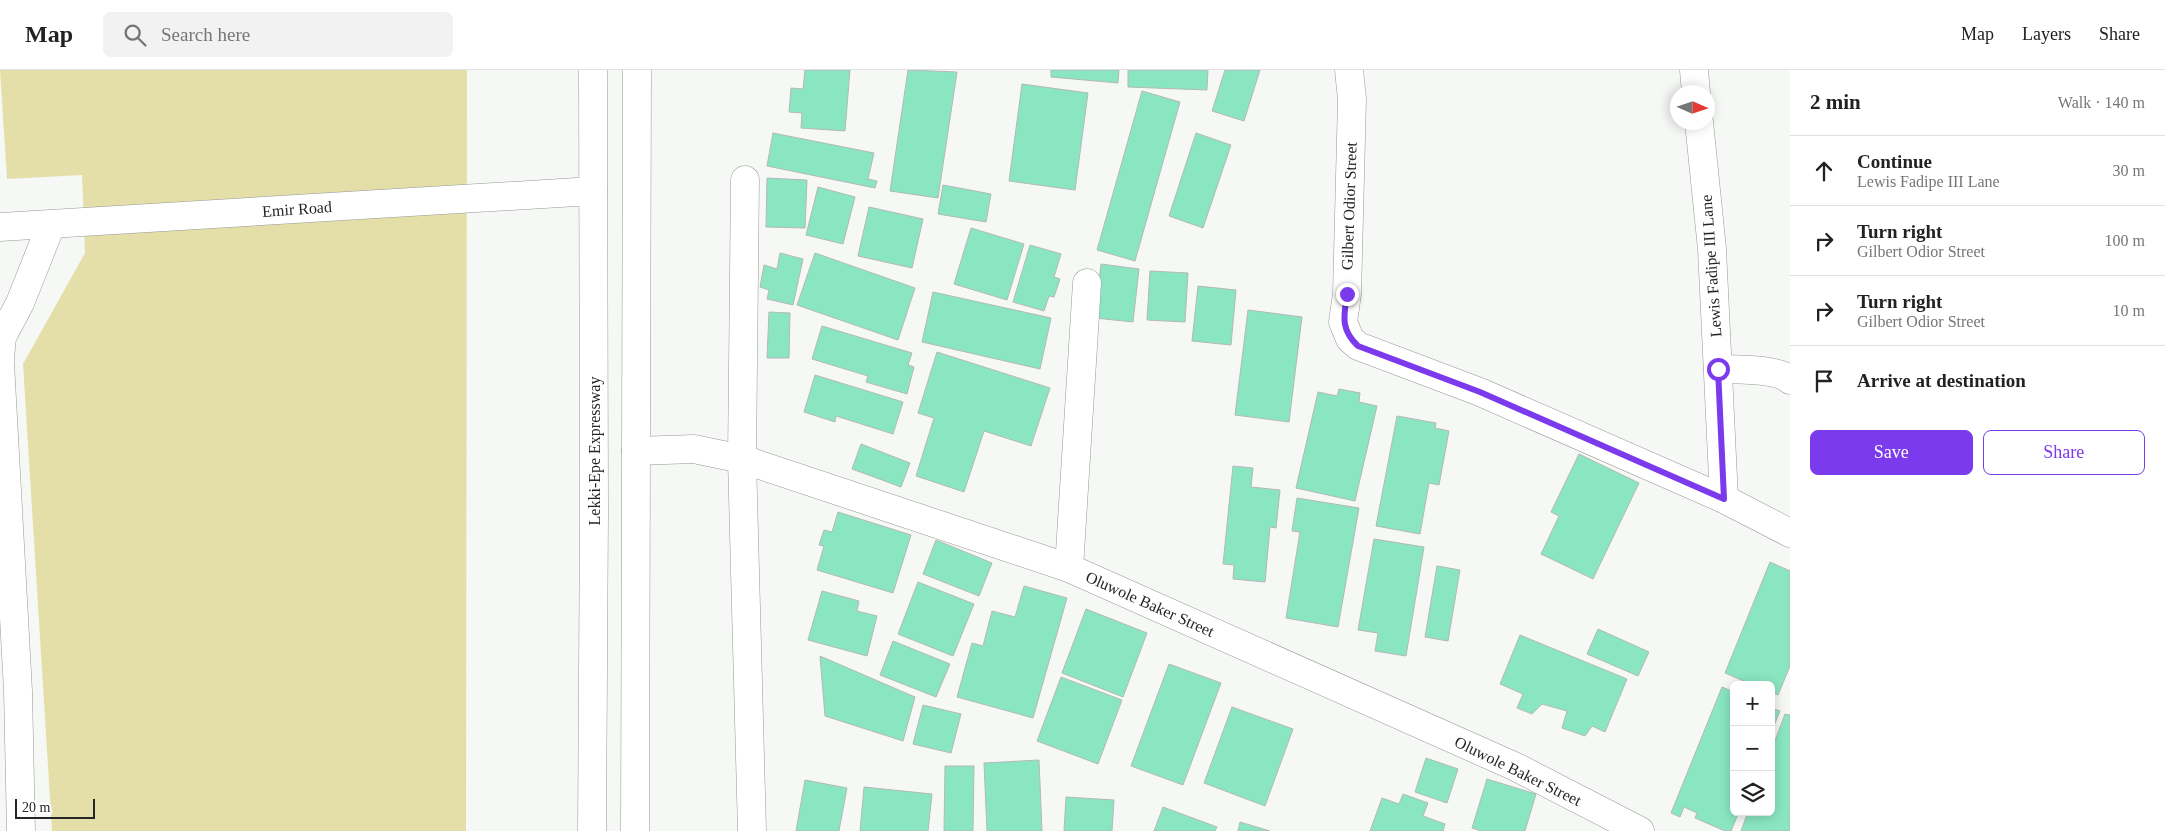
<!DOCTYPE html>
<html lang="en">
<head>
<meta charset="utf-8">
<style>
	body { margin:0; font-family:"Times New Roman",serif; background:#f2f2f2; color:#222 }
	.controls { position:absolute; right:15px; bottom:15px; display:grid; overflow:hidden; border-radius:8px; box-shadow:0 2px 12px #0003 }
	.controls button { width:45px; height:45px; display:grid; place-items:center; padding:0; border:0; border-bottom:1px solid #e0e0e0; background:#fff; color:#222; font:25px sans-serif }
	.compass { position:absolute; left:1670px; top:15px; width:45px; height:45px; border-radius:50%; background:#fff; box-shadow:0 2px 12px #0003; rotate:93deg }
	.scale { position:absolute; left:15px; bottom:12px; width:80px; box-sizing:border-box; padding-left:5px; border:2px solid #242524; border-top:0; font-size:14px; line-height:18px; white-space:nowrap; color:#242524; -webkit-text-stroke:4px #fff; paint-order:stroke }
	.stop { position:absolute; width:15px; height:15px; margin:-11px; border:4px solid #7c3aed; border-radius:50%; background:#fff }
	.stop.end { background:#7c3aed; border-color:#fff; box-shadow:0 1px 5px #0008 }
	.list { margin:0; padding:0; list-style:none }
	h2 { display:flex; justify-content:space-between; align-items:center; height:65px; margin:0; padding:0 20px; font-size:21px }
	h2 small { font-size:16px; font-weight:400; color:#767676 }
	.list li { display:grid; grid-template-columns:32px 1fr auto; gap:15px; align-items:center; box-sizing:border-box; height:70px; padding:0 20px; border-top:1px solid #e0e0e0 }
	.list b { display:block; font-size:19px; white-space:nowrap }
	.list p { margin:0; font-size:16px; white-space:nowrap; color:#767676 }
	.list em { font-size:16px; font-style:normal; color:#767676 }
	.actions { display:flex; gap:10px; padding:15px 20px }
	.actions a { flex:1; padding:11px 0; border:1px solid #7c3aed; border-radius:8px; text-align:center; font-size:18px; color:#7c3aed }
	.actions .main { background:#7c3aed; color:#fff }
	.icon { flex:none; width:28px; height:28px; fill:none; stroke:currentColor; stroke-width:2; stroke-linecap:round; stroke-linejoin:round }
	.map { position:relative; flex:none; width:1790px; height:761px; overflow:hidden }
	header { display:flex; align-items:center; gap:30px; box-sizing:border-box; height:70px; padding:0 25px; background:#fff; border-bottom:1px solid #e0e0e0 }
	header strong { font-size:24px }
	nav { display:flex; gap:28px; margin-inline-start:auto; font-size:18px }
	.search { width:350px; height:45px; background:#f2f2f2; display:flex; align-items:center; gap:12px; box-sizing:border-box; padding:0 18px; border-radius:8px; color:#767676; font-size:19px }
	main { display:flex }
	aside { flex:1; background:#fff }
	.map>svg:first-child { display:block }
</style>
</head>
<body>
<header>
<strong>Map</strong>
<div class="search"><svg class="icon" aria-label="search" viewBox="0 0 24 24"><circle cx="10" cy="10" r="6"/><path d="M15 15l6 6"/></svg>Search here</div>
<nav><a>Map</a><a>Layers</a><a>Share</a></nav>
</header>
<main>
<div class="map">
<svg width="1790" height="761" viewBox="0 0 1790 761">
	<rect width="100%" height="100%" fill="#f6f8f6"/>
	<path fill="#e4dfa8" d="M0 0H467L466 761H52L23 294 85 183 82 105 7 109Z"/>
	<g fill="#8ae6c1" stroke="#b4b8b6">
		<path d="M805 0H850L845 61 801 58 802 43 789 42 791 18 803 19Z"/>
		<path d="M908 0 957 2 938 128 890 121Z"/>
		<path d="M1051 0H1119L1118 13 1051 7Z"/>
		<path d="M1128 0H1208L1207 20 1128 17Z"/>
		<path d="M1225 0H1260L1244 51 1212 41Z"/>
		<path d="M1022 14 1088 23 1075 120 1009 111Z"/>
		<path d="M1142 21 1180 32 1135 191 1097 180Z"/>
		<path d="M773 63 874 83 868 109 877 111 875 118 767 96Z"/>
		<path d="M1196 63 1231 75 1203 158 1169 146Z"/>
		<path d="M767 108 807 110 805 158 766 157Z"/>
		<path d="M943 115 991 124 986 152 938 144Z"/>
		<path d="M818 117 855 127 843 174 806 165Z"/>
		<path d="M869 137 923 149 912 198 858 186Z"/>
		<path d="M971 158 1024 174 1007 230 954 214Z"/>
		<path d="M1030 175 1061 184 1054 207 1060 209 1054 227 1049 226 1044 241 1013 232Z"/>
		<path d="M780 183 803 189 793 235 767 229 769 220 760 217 764 195 777 199Z"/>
		<path d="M815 183 915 218 898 270 797 235Z"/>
		<path d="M1101 194 1139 199 1133 252 1095 248Z"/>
		<path d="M1150 201 1188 203 1185 252 1147 250Z"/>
		<path d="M1198 216 1236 220 1231 275 1192 271Z"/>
		<path d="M933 222 1051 248 1040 299 922 272Z"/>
		<path d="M1248 240 1302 247 1289 352 1235 345Z"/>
		<path d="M769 242 790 243 789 288H767Z"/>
		<path d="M822 256 912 283 908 295 914 297 907 324 866 312 868 306 812 289Z"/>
		<path d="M937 282 1050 318 1031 376 984 361 964 422 916 406 934 348 918 343Z"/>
		<path d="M815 305 903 332 893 364 836 346 835 352 804 342Z"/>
		<path d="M1339 319 1360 323 1359 332 1377 336 1355 431 1296 418 1318 322 1337 326Z"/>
		<path d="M1397 346 1436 353 1435 358 1449 361 1439 415 1429 413 1420 464 1376 456Z"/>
		<path d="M861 374 910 393 901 417 852 399Z"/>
		<path d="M1579 384 1639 413 1593 509 1541 484 1559 446 1551 442Z"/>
		<path d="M1233 396 1253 398 1251 417 1280 420 1276 458 1270 457 1265 512 1233 509 1234 495 1223 494Z"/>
		<path d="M1297 428 1359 438 1338 557 1286 548 1300 462 1292 461Z"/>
		<path d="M838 442 911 465 893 523 817 500 824 476 819 475 824 460 832 462Z"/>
		<path d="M1374 469 1424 477 1406 586 1375 581 1378 563 1358 560Z"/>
		<path d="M936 470 992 493 979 526 923 504Z"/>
		<path d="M1770 492 1790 501V596L1778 625 1771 622V615H1753L1725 603Z"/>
		<path d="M1437 496 1460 500 1448 571 1425 567Z"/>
		<path d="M918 512 974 534 953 586 898 564Z"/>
		<path d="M1024 516 1067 528 1033 648 957 627 972 573 983 576 992 541 1015 547Z"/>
		<path d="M822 521 859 531 857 541 877 546 867 586 808 570Z"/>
		<path d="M1086 539 1147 563 1123 627 1062 603Z"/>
		<path d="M1598 559 1649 582 1638 606 1587 584Z"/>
		<path d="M1520 565 1627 609 1605 662 1592 656 1585 666 1562 658 1567 641 1542 634 1532 644 1517 638 1523 624 1500 614Z"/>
		<path d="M893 571 950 594 936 627 880 605Z"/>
		<path d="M820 586 915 627 903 671 825 646Z"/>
		<path d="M1169 594 1221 613 1183 715 1131 696Z"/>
		<path d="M1061 607 1122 630 1098 694 1037 671Z"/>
		<path d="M1722 617 1734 622V742H1739L1731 761H1725L1695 748 1697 743 1684 737 1680 747 1671 743Z"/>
		<path d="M923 635 961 644 951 683 913 674Z"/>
		<path d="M1232 637 1293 659 1265 736 1204 713Z"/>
		<path d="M1771 638 1780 641 1771 663Z"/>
		<path d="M1785 644 1790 645V761H1741L1748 742H1771V681Z"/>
		<path d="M1426 688 1458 699 1447 733 1415 722Z"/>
		<path d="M1039 690 1042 761H987L984 693Z"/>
		<path d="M945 696H974L973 761H944Z"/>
		<path d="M1487 709 1536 724 1525 761H1481L1472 758Z"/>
		<path d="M805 710 847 718 839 761H796Z"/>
		<path d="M864 717 932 724 928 761H860Z"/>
		<path d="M1403 724 1428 733 1423 746 1445 754 1443 761H1370L1382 728 1399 734Z"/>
		<path d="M1066 727 1114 730 1112 761H1064Z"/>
		<path d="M1163 737 1217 757 1215 761H1154Z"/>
		<path d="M1240 752 1270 761H1238Z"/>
	</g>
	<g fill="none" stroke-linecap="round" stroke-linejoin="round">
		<g stroke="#969896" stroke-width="29">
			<g id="minor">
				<path d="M1349 0 1352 29 1347 224 1343 252 1350 269 1358 276 1480 322 1724 429 1790 463"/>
				<path d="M1694 0 1696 22"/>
				<path d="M1699 52 1712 179 1724 429"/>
				<path d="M745 110 742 389 752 761"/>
				<path d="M0 157 593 121"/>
				<path d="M0 288 2 267 20 233 51 155"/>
				<path d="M0 293 18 621 21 761"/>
				<path d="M1718 299C1736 300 1777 298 1790 310"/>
				<path d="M636 381 694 379 742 389 1069 498 1516 697 1640 761"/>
				<path d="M1069 498 1087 213"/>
			</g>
		</g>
		<g stroke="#969896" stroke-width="29">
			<g id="highway">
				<path d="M592 761 594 443 593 0"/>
				<path d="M635 761 637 0"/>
			</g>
		</g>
		<use href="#minor" stroke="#fff" stroke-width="28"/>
		<use href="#highway" stroke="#fff" stroke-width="28"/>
	</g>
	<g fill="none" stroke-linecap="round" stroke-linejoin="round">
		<path stroke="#7c3aed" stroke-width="6" d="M1347 224C1344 246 1340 259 1358 276L1480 322 1724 429 1718 299"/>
	</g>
	<g text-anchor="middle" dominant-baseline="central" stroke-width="5" stroke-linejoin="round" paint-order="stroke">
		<g font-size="16" fill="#242524" stroke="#fff">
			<text transform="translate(1349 136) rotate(-88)">Gilbert Odior Street</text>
			<text transform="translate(297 139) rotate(-4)">Emir Road</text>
			<text transform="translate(1711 196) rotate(-94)">Lewis Fadipe III Lane</text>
			<text transform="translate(594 381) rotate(-90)">Lekki-Epe Expressway</text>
			<text transform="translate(1150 534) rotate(24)">Oluwole Baker Street</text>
			<text transform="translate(1518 701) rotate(26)">Oluwole Baker Street</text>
		</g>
	</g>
</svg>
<div class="controls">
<button>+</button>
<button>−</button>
<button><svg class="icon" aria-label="layers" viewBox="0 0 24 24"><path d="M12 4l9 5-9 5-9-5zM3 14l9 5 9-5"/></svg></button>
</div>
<svg class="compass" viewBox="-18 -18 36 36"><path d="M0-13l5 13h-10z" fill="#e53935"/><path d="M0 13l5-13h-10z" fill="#767676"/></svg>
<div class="scale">20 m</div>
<div class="stop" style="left:1718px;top:299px"></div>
<div class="stop end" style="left:1347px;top:224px"></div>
</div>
<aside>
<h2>2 min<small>Walk · 140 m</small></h2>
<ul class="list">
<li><svg class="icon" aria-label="ahead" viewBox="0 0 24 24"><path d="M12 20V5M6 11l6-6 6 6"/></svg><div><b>Continue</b><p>Lewis Fadipe III Lane</p></div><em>30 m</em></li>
<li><svg class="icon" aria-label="right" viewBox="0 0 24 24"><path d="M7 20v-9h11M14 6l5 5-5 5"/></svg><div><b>Turn right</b><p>Gilbert Odior Street</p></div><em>100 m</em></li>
<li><svg class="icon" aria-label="right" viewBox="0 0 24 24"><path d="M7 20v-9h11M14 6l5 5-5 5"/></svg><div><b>Turn right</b><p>Gilbert Odior Street</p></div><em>10 m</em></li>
<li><svg class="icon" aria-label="arrive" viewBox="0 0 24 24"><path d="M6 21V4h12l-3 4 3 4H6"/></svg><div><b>Arrive at destination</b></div></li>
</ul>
<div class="actions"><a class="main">Save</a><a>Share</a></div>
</aside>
</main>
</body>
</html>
